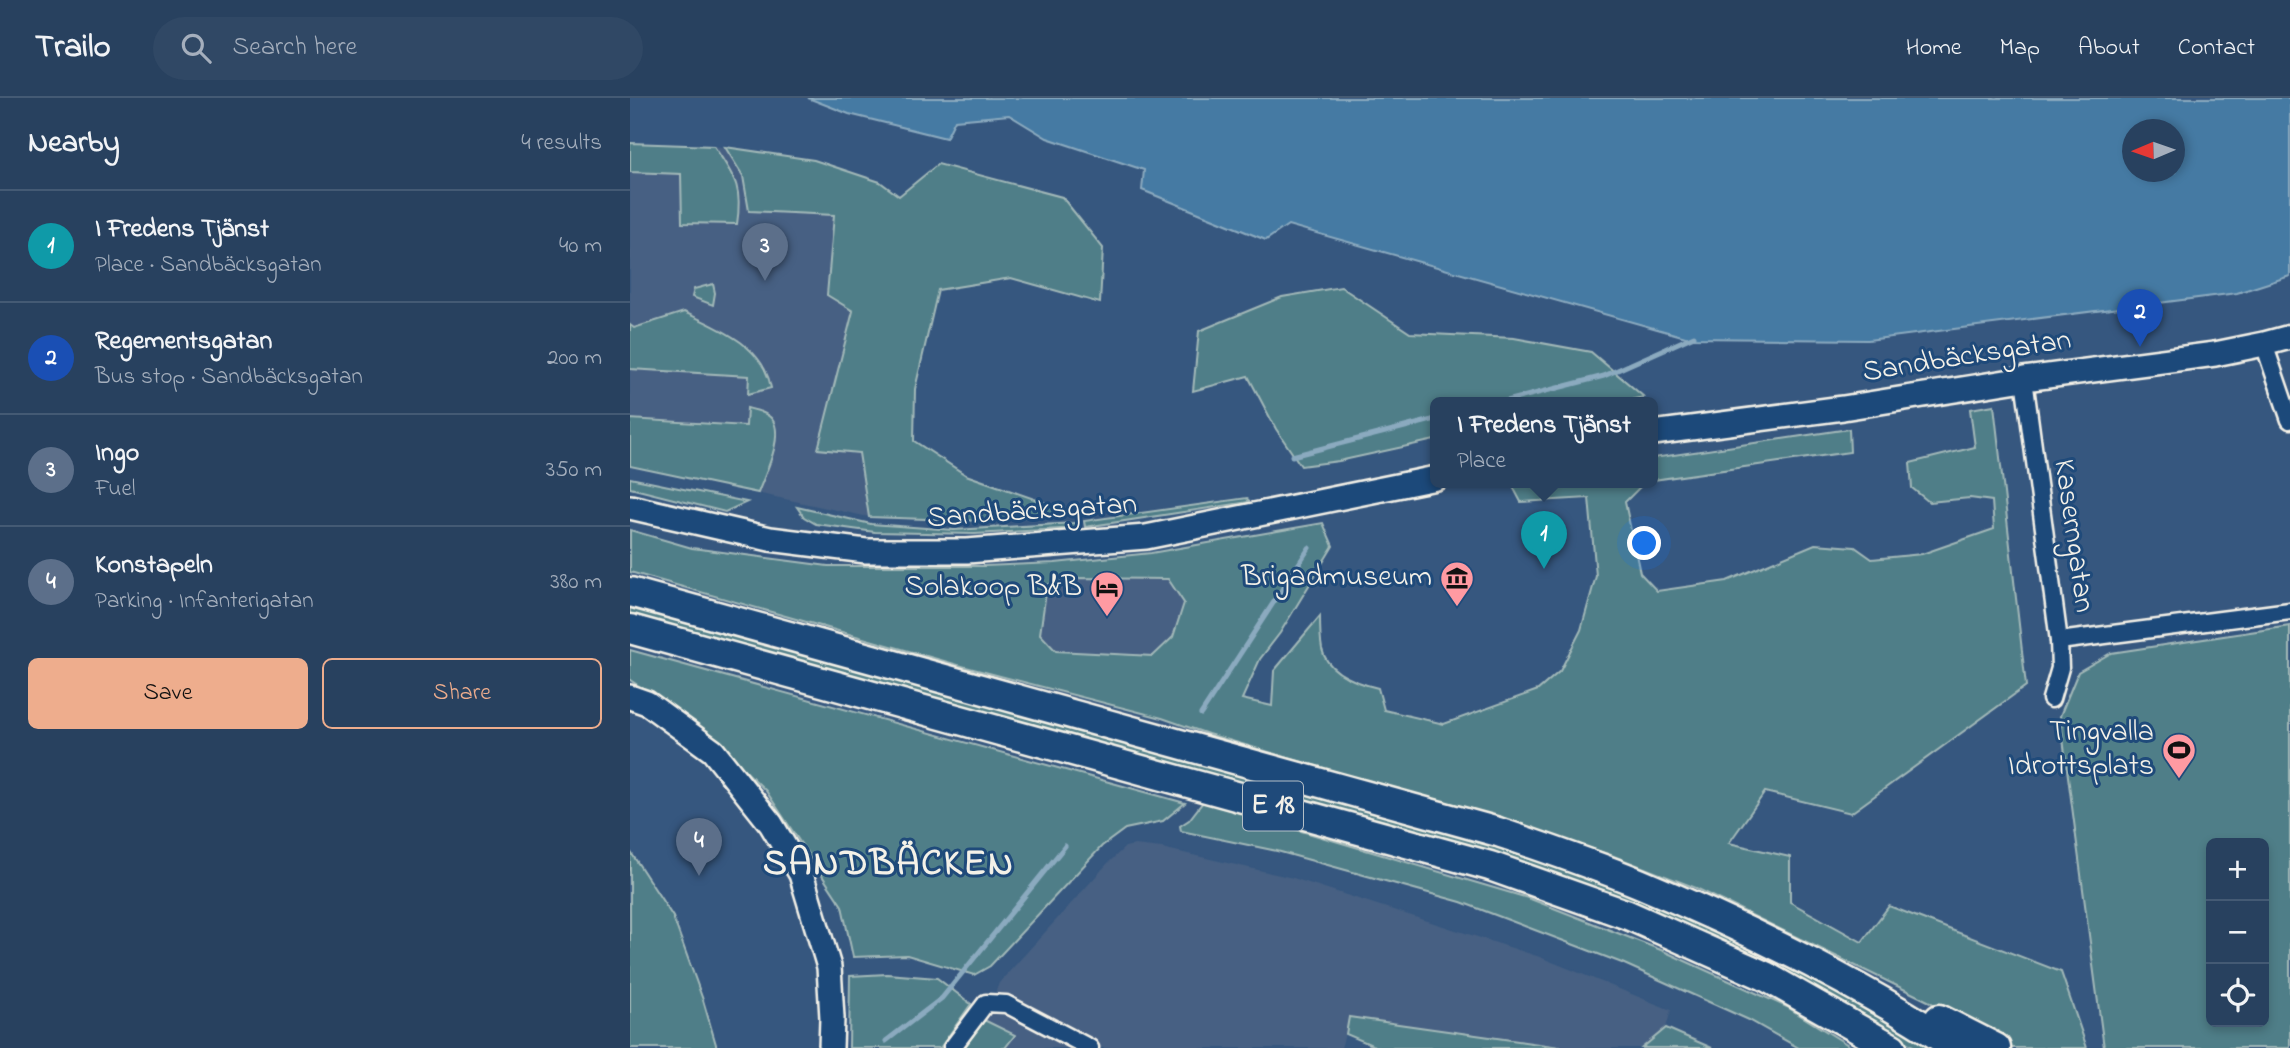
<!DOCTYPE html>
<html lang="en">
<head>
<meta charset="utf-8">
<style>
	body { margin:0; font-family:"Indie Flower",sans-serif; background:#304865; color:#f1f3f6 }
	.controls { position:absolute; right:21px; bottom:21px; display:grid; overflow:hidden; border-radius:10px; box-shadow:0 4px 10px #0003 }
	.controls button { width:63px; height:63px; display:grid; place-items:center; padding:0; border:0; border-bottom:2px solid #445a74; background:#28415f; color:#f1f3f6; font:35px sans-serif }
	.compass { position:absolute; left:1492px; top:21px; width:63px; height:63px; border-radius:50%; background:#28415f; box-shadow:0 4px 10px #0003; rotate:268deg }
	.you { position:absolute; left:1015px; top:446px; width:24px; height:24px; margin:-18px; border:5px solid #fff; border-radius:50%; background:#1a73e8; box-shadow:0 0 0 10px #1a73e833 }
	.badge { display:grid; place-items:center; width:46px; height:46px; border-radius:50%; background:#eead8d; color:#fff; font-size:23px; font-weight:700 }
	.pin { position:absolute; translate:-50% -58px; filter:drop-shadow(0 2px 4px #0008) }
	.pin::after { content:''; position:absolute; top:37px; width:24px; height:21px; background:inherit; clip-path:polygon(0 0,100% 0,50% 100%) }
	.popup { position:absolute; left:800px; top:299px; width:228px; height:91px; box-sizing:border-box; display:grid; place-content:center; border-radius:10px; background:#28415f; filter:drop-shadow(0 2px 5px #0005); font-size:23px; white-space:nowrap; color:#a5afbd }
	.popup b { font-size:26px; color:#f1f3f6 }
	.popup::after { content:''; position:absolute; left:50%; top:100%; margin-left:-14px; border:14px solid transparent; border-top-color:#28415f }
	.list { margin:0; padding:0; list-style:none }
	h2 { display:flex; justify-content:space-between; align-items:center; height:91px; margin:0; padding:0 28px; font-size:30px }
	h2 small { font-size:23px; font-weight:400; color:#a5afbd }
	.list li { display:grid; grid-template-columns:46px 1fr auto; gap:21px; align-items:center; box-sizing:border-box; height:112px; padding:0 28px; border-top:2px solid #445a74 }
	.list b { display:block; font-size:26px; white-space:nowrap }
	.list p { margin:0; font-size:23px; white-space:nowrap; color:#a5afbd }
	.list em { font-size:23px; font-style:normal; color:#a5afbd }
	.actions { display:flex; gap:14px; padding:21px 28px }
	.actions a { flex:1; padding:16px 0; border:2px solid #eead8d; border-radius:10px; text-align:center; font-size:24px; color:#eead8d }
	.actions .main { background:#eead8d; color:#111 }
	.icon { flex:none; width:38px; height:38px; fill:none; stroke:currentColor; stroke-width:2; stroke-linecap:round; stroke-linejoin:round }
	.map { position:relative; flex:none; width:1660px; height:950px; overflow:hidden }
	header { display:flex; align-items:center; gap:42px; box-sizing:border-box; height:98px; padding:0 35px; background:#28415f; border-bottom:2px solid #445a74 }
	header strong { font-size:33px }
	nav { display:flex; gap:38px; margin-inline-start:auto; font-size:24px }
	.search { width:490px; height:63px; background:#304865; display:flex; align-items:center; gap:18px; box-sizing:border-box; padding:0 24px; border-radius:38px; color:#a5afbd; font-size:26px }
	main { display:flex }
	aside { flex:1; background:#28415f }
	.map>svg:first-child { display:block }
</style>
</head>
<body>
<header>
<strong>Trailo</strong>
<div class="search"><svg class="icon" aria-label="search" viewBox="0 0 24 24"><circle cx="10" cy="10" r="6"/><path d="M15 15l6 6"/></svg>Search here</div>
<nav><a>Home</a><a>Map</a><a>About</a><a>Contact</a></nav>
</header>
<main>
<aside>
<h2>Nearby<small>4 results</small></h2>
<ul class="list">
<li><span class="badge" style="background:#0f9aa8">1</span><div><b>I Fredens Tjänst</b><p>Place · Sandbäcksgatan</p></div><em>40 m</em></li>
<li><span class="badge" style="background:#1a4fb4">2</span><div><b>Regementsgatan</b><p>Bus stop · Sandbäcksgatan</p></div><em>200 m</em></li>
<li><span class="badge" style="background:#5c6f8a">3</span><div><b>Ingo</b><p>Fuel</p></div><em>350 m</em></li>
<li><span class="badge" style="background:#5c6f8a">4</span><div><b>Konstapeln</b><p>Parking · Infanterigatan</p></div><em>380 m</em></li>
</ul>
<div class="actions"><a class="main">Save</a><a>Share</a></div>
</aside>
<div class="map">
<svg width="1660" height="950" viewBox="0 0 1660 950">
	<rect width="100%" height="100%" fill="#36577f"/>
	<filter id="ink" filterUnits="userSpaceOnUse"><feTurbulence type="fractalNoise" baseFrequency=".0143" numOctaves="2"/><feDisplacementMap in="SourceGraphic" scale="14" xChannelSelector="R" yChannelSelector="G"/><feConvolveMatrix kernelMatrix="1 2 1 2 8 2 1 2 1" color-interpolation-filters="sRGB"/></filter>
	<g filter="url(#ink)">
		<g fill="#466083">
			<path d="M0 45 84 48 184 62 250 84 269 98 188 351 229 355 239 419 0 368Z"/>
			<path d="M440 480 539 481 554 505 543 539 523 558 426 553 410 536 417 487Z"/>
			<path d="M505 747 532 750 663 780 910 859 1041 912 1036 930 1012 950H939L720 919 711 950H375L385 937 354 923 369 885 477 766 495 749Z"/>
		</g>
		<g fill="#4f7e88" stroke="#a2b8b8" stroke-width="2" fill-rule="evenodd">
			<path d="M0 45 84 48C104 79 113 87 107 126L52 125 51 76 0 74Z"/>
			<path d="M95 49 184 62 250 84 269 98 308 66 432 99 473 150 470 205 381 180 308 192 285 291 284 343 336 377 441 414 354 423 239 419 229 355 188 351 223 213 197 197 204 117 119 113 113 78Z"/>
			<path d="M83 186 85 195 83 207 62 199 64 191Z"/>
			<path d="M711 189 780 235 884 240 961 254 1014 299 985 305H806L805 342 709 363 671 368 646 331 618 278 563 293 569 233 652 199Z"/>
			<path d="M54 214C89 230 134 248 141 290L118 296 119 278 0 271V227L4 230Z"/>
			<path d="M1364 307 1396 588 1221 715 1135 694 1099 745 1160 759V804L1232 844 1259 808 1431 874 1457 950H1379L1298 903 1066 790 981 757 910 734 578 636 532 620 328 567 0 474V432L62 450 198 468H354L425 465 521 455 693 425 703 448 650 535 630 561 612 601 642 608 644 573 690 518C690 528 690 540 692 551 697 575 727 585 748 590L754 612 814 626 908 592 930 573 951 532 966 478 959 400 891 404 881 385H1014L995 404 1010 475 1027 493 1097 483 1185 446 1225 449 1242 461 1292 456 1364 431 1362 403 1340 400 1299 404 1282 390 1280 365 1345 349 1340 311ZM440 480 538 481 554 505 543 539 523 558 426 553 410 536 417 487Z"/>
			<path d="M117 310C125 312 136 314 142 321 155 338 134 378 128 395L0 368V321L116 328Z"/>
			<path d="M1219 331 1220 354 1023 382V360Z"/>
			<path d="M0 380 117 404 95 414 0 390Z"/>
			<path d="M617 400 619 404 455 429 454 423Z"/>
			<path d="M167 409 241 426 324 432 445 425 448 430 345 436 245 434 186 426 174 419Z"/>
			<path d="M0 506 891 751 1144 856 1312 950H1287L1137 867 966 791 857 753 0 517Z"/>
			<path d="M1660 528V950H1474L1430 618 1448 574 1481 555ZM1581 745H1634V924H1581Z"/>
			<path d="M0 552 555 705 533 723 495 731 472 748 360 868 344 877 277 857 223 859 212 808 136 693 69 627 0 582Z"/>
			<path d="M573 704 898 800 1031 852 1157 909 1223 950H1169L1119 922 992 865 831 804 647 753 551 733 550 728 559 722Z"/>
			<path d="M0 753 43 819 73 902 87 950H0Z"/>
			<path d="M257 876 307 880 341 906 310 950H219L220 878Z"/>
			<path d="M719 919 937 950H939H749L716 936Z"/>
			<path d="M354 922 385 937 375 950H334Z"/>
			<path d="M1036 930 1082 950H1012Z"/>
		</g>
		<path fill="#457aa3" stroke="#8baabf" stroke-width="2" fill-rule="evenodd" d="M178 0H1660V178L1607 195 1238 242 1059 240 658 127 636 142 512 92 514 72 417 40 379 17 325 22 316 40 219 16ZM1503 32H1545V74H1503Z"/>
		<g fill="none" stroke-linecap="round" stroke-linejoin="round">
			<g stroke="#8baabf" stroke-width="5">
				<path d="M869 305 974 278 1064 238"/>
				<path d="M662 358 806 321"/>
				<path d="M571 616 679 450"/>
				<path d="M256 943 312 900 435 748"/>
			</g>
			<g stroke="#f4f1e8" stroke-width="21">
				<g id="street">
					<path d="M1634 246 1660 322"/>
					<path d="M1394 281 1429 543 1430 570 1421 601"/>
					<path d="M1429 543 1660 513"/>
					<path d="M322 950 356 905 376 906 460 950"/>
				</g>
			</g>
			<g stroke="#f4f1e8" stroke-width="28">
				<g id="secondary">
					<path d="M1023 335 1213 310 1394 281 1585 256 1634 246 1660 239"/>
					<path d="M0 409 140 441 236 453H337L516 439 806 380"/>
					<path d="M0 599 17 605 83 653 141 726 171 776 199 869 202 920 201 950"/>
				</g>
			</g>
			<g stroke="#f4f1e8" stroke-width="33">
				<g id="highway">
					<path d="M0 494 868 734C915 750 963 766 1009 785 1119 831 1228 884 1327 950"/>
					<path d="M0 531 860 768 998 817 1135 878 1262 950"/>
					<path d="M1309 921 1366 950"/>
				</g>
			</g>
			<use href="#street" stroke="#1f4a7a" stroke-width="16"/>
			<use href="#secondary" stroke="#1f4a7a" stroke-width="23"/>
			<use href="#highway" stroke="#1f4a7a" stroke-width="28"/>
		</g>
	</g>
	<defs>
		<g id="museum-pin" transform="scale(1.75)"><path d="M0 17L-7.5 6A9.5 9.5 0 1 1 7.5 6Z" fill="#ff9aa2" stroke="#1f4a7a"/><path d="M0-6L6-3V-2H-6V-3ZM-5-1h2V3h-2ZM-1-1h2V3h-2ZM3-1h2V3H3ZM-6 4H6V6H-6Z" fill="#111"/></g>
		<g id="hotel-pin" transform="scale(1.75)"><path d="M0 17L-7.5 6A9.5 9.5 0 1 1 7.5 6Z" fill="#ff9aa2" stroke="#1f4a7a"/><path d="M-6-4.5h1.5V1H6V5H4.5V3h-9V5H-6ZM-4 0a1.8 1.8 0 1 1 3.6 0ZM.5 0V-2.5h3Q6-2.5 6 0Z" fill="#111"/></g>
		<g id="stadium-pin" transform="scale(1.75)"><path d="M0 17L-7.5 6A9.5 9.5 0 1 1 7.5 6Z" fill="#ff9aa2" stroke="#1f4a7a"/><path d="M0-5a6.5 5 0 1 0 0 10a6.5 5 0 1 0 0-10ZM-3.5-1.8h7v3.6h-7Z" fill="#111"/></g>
	</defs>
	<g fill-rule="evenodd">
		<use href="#museum-pin" x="827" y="480"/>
		<use href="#hotel-pin" x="477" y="490"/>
		<use href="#stadium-pin" x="1549" y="652"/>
	</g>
	<g text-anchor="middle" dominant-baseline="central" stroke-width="6" stroke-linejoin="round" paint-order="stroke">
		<rect fill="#1f4a7a" stroke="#b4bfc7" stroke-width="2" x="613" y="683.5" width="60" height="49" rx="5"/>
		<g font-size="28" font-weight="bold" fill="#f4f1e8">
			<text x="643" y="708">E 18</text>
		</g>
		<g font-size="30" fill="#f4f1e8" stroke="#1f4a7a">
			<text transform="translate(1337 259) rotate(-9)">Sandbäcksgatan</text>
			<text transform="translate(402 414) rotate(-4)">Sandbäcksgatan</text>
			<text transform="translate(1443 438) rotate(82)">Kaserngatan</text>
		</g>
		<g font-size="30" fill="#f4f1e8" stroke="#1f4a7a" text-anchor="end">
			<text x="802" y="480">Brigadmuseum</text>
			<text x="452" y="490">Solakoop B&amp;B</text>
			<text x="1524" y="635">Tingvalla<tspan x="1524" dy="34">Idrottsplats</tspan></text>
		</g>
		<g font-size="37" font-weight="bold" letter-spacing="2" fill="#f4f1e8" stroke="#1f4a7a">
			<text x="259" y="767">SANDBÄCKEN</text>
		</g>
	</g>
</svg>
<div class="controls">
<button>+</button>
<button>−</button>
<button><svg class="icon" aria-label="locate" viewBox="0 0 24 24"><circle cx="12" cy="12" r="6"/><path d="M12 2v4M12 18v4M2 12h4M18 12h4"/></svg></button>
</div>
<svg class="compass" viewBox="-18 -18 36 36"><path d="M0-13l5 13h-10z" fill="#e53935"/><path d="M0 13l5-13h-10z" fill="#a5afbd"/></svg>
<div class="you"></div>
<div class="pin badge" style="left:914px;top:471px;background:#0f9aa8">1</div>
<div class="popup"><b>I Fredens Tjänst</b>Place</div>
<div class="pin badge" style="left:1510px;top:249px;background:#1a4fb4">2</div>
<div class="pin badge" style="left:135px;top:183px;background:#5c6f8a">3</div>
<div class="pin badge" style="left:69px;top:778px;background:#5c6f8a">4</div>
</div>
</main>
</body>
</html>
